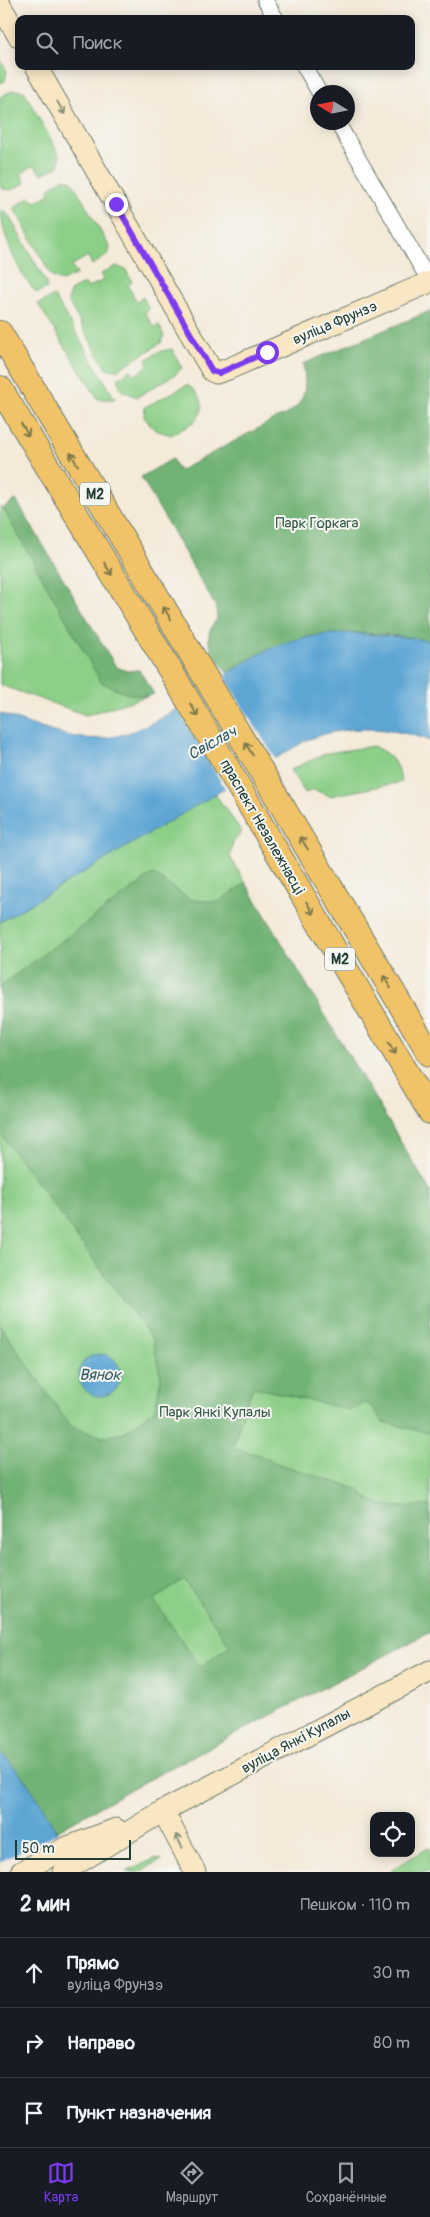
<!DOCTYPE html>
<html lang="ru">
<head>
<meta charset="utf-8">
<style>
	body { margin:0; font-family:Pangolin,sans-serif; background:#20242c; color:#f1f3f6 }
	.controls { position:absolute; right:15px; bottom:15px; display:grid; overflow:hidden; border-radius:10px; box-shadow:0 2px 12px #0003 }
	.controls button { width:45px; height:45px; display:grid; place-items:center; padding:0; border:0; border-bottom:1px solid #363941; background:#171b24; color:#f1f3f6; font:25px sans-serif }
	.compass { position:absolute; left:310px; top:85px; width:45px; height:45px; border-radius:50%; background:#171b24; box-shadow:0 2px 12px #0003; rotate:280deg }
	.scale { position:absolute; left:15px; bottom:12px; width:116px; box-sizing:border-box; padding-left:5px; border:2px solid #1f3d34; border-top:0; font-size:14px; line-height:18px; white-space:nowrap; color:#1f3d34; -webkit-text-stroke:4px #f6f6f2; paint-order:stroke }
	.stop { position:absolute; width:15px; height:15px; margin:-11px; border:4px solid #7c3aed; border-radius:50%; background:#fff }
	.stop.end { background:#7c3aed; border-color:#fff; box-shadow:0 1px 5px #0008 }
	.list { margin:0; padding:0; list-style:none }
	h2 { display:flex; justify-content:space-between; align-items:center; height:65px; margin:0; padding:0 20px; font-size:21px }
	h2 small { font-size:16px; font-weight:400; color:#9ea1a6 }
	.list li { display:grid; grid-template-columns:32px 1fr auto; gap:15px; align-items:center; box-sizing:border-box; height:70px; padding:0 20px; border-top:1px solid #363941 }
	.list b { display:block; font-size:19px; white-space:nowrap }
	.list p { margin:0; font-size:16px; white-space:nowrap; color:#9ea1a6 }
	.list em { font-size:16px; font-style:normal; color:#9ea1a6 }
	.icon { flex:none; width:28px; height:28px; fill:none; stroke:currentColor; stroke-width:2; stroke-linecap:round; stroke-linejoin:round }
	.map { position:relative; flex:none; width:430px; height:1872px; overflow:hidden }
	.search { position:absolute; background:#171b24; box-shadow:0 2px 12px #0003; left:15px; right:15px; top:15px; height:55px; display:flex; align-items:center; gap:12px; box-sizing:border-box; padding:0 18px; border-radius:10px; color:#9ea1a6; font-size:19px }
	.sheet { height:275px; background:#171b24 }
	nav { display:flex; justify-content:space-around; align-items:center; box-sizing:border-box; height:70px; border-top:1px solid #363941; background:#171b24; font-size:14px; color:#9ea1a6 }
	nav a { display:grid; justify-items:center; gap:2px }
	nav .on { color:#7c3aed }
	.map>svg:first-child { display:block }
</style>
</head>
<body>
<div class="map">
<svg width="430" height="1872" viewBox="0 0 430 1872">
	<rect width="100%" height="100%" fill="#f6f6f2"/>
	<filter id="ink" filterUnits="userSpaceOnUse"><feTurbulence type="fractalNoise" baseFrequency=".02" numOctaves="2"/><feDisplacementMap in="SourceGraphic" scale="10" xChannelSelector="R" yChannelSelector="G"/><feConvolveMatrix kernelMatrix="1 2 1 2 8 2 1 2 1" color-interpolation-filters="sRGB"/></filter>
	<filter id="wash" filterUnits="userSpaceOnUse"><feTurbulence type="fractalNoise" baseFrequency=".0096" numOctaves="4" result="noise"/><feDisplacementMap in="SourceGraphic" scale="20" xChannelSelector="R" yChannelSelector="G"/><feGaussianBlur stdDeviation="1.12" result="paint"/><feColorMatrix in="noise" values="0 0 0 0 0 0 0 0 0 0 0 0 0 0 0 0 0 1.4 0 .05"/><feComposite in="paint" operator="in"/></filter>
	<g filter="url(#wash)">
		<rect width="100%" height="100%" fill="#f4ead9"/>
		<g fill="#8ccf87" stroke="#56865e">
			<path d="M0 59 7 71 5 81 0 83Z"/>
			<path d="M13 90 24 91 60 156 58 167 41 174 34 165 21 174 25 183 11 190 2 189 0 185V97Z"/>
			<path d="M64 178 72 181 110 248 108 255 92 265 88 256 71 266 77 274 62 281 52 277 14 208 29 197 36 202 50 194 49 188Z"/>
			<path d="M1 209 9 216 46 282 47 288 37 293C20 278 0 231 1 209Z"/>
			<path d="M116 266 126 270 132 282 128 286 137 302 143 297 149 309 145 313 154 327 159 325 164 336 161 343 117 370 106 369 68 301 70 291 85 283 87 288 104 280 101 274Z"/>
			<path d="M54 296 110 390 115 399H98L38 304Z"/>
			<path d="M172 349 182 368 176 374 137 397 121 390 118 379 130 370 136 375 148 365 146 360 158 352Z"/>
			<path d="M187 385C194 389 196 392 200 399 209 418 184 428 171 435L155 430 144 417 145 407Z"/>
			<path d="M16 500 116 667 127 671 139 670 154 694 86 715 0 685V506L3 508Z"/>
			<path d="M373 746C394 756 395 761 402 782L330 796 314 790 305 793 290 770 327 753Z"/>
			<path d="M215 794 242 832 233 842 230 857 430 1191V1632L134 1787 56 1831C40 1803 24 1774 0 1753V922Z"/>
			<path d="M430 1847V1872H392L391 1870Z"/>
			<path d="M156 1858 161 1860 140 1872H126Z"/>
		</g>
		<g fill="#71b274" stroke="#487854" fill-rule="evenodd">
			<path d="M430 311V641C384 632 330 628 285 643 265 650 246 662 227 673 214 652 199 641 217 619L216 607 141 477 172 459 179 471 279 417C282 417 285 415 289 412 308 401 306 383 303 364Z"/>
			<path d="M16 500 116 667 127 671 139 670 154 694C136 700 118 690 101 682L3 508Z"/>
			<path d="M153 874 191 900 218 902 246 883 430 1191V1433L382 1422 373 1408 366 1403 350 1410 253 1387 239 1425 233 1448 259 1455 276 1463 357 1489C363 1492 366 1498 372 1501 389 1510 411 1505 430 1506V1632L134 1787 56 1831 25 1779 0 1753V1325L70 1426 103 1437 125 1432 155 1409 161 1378 153 1340 0 1133V986ZM184 1580 230 1646 200 1667 154 1600Z"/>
		</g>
		<g fill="#5da6d4" stroke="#3e7284">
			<path d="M351 633 414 638 430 641V741C392 726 343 724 305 741L0 922V713C27 723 55 735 84 738 149 746 213 676 269 649 295 637 322 634 351 633Z"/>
			<circle cx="100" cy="1375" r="21"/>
			<path d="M0 1753C36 1784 55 1830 76 1872H0Z"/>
		</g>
		<g fill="#f4ead9">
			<path d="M222 674 277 761 226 790 176 706Z"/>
			<path d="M57 1833 77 1872H0V1862Z"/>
		</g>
	</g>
	<g filter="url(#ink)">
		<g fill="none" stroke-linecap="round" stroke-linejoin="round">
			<g stroke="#6a7a6e" stroke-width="17">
				<g id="street">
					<path d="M265 0 276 19"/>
					<path d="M304 66 319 92"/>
					<path d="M337 122 430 282"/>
				</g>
			</g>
			<g stroke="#6a7a6e" stroke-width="23">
				<g id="secondary">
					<path d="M0 5 19 37"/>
					<path d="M36 66 212 371 216 373 228 369 430 282"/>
					<path d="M163 1811 195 1872"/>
					<path d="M21 1872 65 1848 116 1829"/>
					<path d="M63 1872 163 1811 430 1671"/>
				</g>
			</g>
			<g stroke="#6a7a6e" stroke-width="26">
				<g id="primary">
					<path d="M0 333 430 1054"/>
					<path d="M0 388 169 668 430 1112"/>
				</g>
			</g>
			<use href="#street" stroke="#fff" stroke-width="15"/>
			<use href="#secondary" stroke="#f9e7c3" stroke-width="21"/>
			<use href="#primary" stroke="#f1c369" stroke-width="24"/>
		</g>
		<defs><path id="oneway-shaft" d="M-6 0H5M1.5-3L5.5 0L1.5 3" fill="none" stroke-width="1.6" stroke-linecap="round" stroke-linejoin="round" transform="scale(1.25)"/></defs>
		<g stroke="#8c927c">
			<use href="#oneway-shaft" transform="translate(61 108) rotate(60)"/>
			<use href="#oneway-shaft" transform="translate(179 1841) rotate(-117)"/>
		</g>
		<g stroke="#7d794c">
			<use href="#oneway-shaft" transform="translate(25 430) rotate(59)"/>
			<use href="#oneway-shaft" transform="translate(74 459) rotate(-121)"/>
			<use href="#oneway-shaft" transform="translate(108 569) rotate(59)"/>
			<use href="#oneway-shaft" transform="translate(167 613) rotate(-122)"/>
			<use href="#oneway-shaft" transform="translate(194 710) rotate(59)"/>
			<use href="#oneway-shaft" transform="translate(249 749) rotate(-121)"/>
			<use href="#oneway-shaft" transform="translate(304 843) rotate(-121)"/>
			<use href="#oneway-shaft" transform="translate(310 908) rotate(60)"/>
			<use href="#oneway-shaft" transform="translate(387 982) rotate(-121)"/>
			<use href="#oneway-shaft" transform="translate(392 1048) rotate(60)"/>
		</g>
	</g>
	<g fill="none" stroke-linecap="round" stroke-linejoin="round" filter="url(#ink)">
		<path stroke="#7c3aed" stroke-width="6" d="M116 204 212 371 219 373 267 352"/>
	</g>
	<g text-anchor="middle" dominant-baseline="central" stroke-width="4" stroke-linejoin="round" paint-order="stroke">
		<g fill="#f6f6f2" stroke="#60746d" stroke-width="1">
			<rect x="80" y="482.5" width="30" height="23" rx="4"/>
			<rect x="325" y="947.5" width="30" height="23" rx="4"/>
		</g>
		<g font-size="14" font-weight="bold" fill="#1f3d34">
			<text x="95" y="494">М2</text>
			<text x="340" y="959">М2</text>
		</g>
		<g font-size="15" fill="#1f3d34" stroke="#f6f6f2">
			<text transform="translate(335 323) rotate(-23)">вуліца Фрунзэ</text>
			<text transform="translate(262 827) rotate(60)">праспект Незалежнасці</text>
			<text transform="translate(296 1741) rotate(-28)">вуліца Янкі Купалы</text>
		</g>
		<g font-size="15" fill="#355a45" stroke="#f6f6f2">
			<text x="317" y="523">Парк Горкага</text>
			<text x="215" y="1412">Парк Янкі Купалы</text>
		</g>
		<g font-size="16" font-style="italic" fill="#325c64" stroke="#f6f6f2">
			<text transform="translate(212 743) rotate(-29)">Свіслач</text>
			<text x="100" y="1375">Вянок</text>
		</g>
	</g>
</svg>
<div class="controls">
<button><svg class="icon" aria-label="locate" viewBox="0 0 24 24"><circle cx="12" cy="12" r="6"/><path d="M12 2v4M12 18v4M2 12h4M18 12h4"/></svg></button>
</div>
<svg class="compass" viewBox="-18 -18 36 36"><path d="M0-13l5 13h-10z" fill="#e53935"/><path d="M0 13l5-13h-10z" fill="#9ea1a6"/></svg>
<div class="scale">50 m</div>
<div class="stop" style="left:267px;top:352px"></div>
<div class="stop end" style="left:116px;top:204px"></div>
<div class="search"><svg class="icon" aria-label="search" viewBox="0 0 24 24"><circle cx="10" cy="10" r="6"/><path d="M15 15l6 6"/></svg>Поиск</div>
</div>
<section class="sheet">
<h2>2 мин<small>Пешком · 110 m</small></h2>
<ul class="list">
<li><svg class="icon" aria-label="ahead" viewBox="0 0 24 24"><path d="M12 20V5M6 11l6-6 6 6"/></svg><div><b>Прямо</b><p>вуліца Фрунзэ</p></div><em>30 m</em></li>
<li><svg class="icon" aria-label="right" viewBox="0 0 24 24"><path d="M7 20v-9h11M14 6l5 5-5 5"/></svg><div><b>Направо</b></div><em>80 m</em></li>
<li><svg class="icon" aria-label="arrive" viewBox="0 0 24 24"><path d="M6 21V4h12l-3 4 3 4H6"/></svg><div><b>Пункт назначения</b></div></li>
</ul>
</section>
<nav>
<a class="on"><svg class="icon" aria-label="map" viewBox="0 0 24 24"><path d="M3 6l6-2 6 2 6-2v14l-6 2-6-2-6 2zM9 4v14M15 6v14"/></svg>Карта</a>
<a><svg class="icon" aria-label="directions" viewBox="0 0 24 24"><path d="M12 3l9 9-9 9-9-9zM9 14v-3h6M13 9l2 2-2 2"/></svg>Маршрут</a>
<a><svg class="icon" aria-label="saved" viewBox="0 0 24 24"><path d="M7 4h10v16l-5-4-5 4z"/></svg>Сохранённые</a>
</nav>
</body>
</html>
